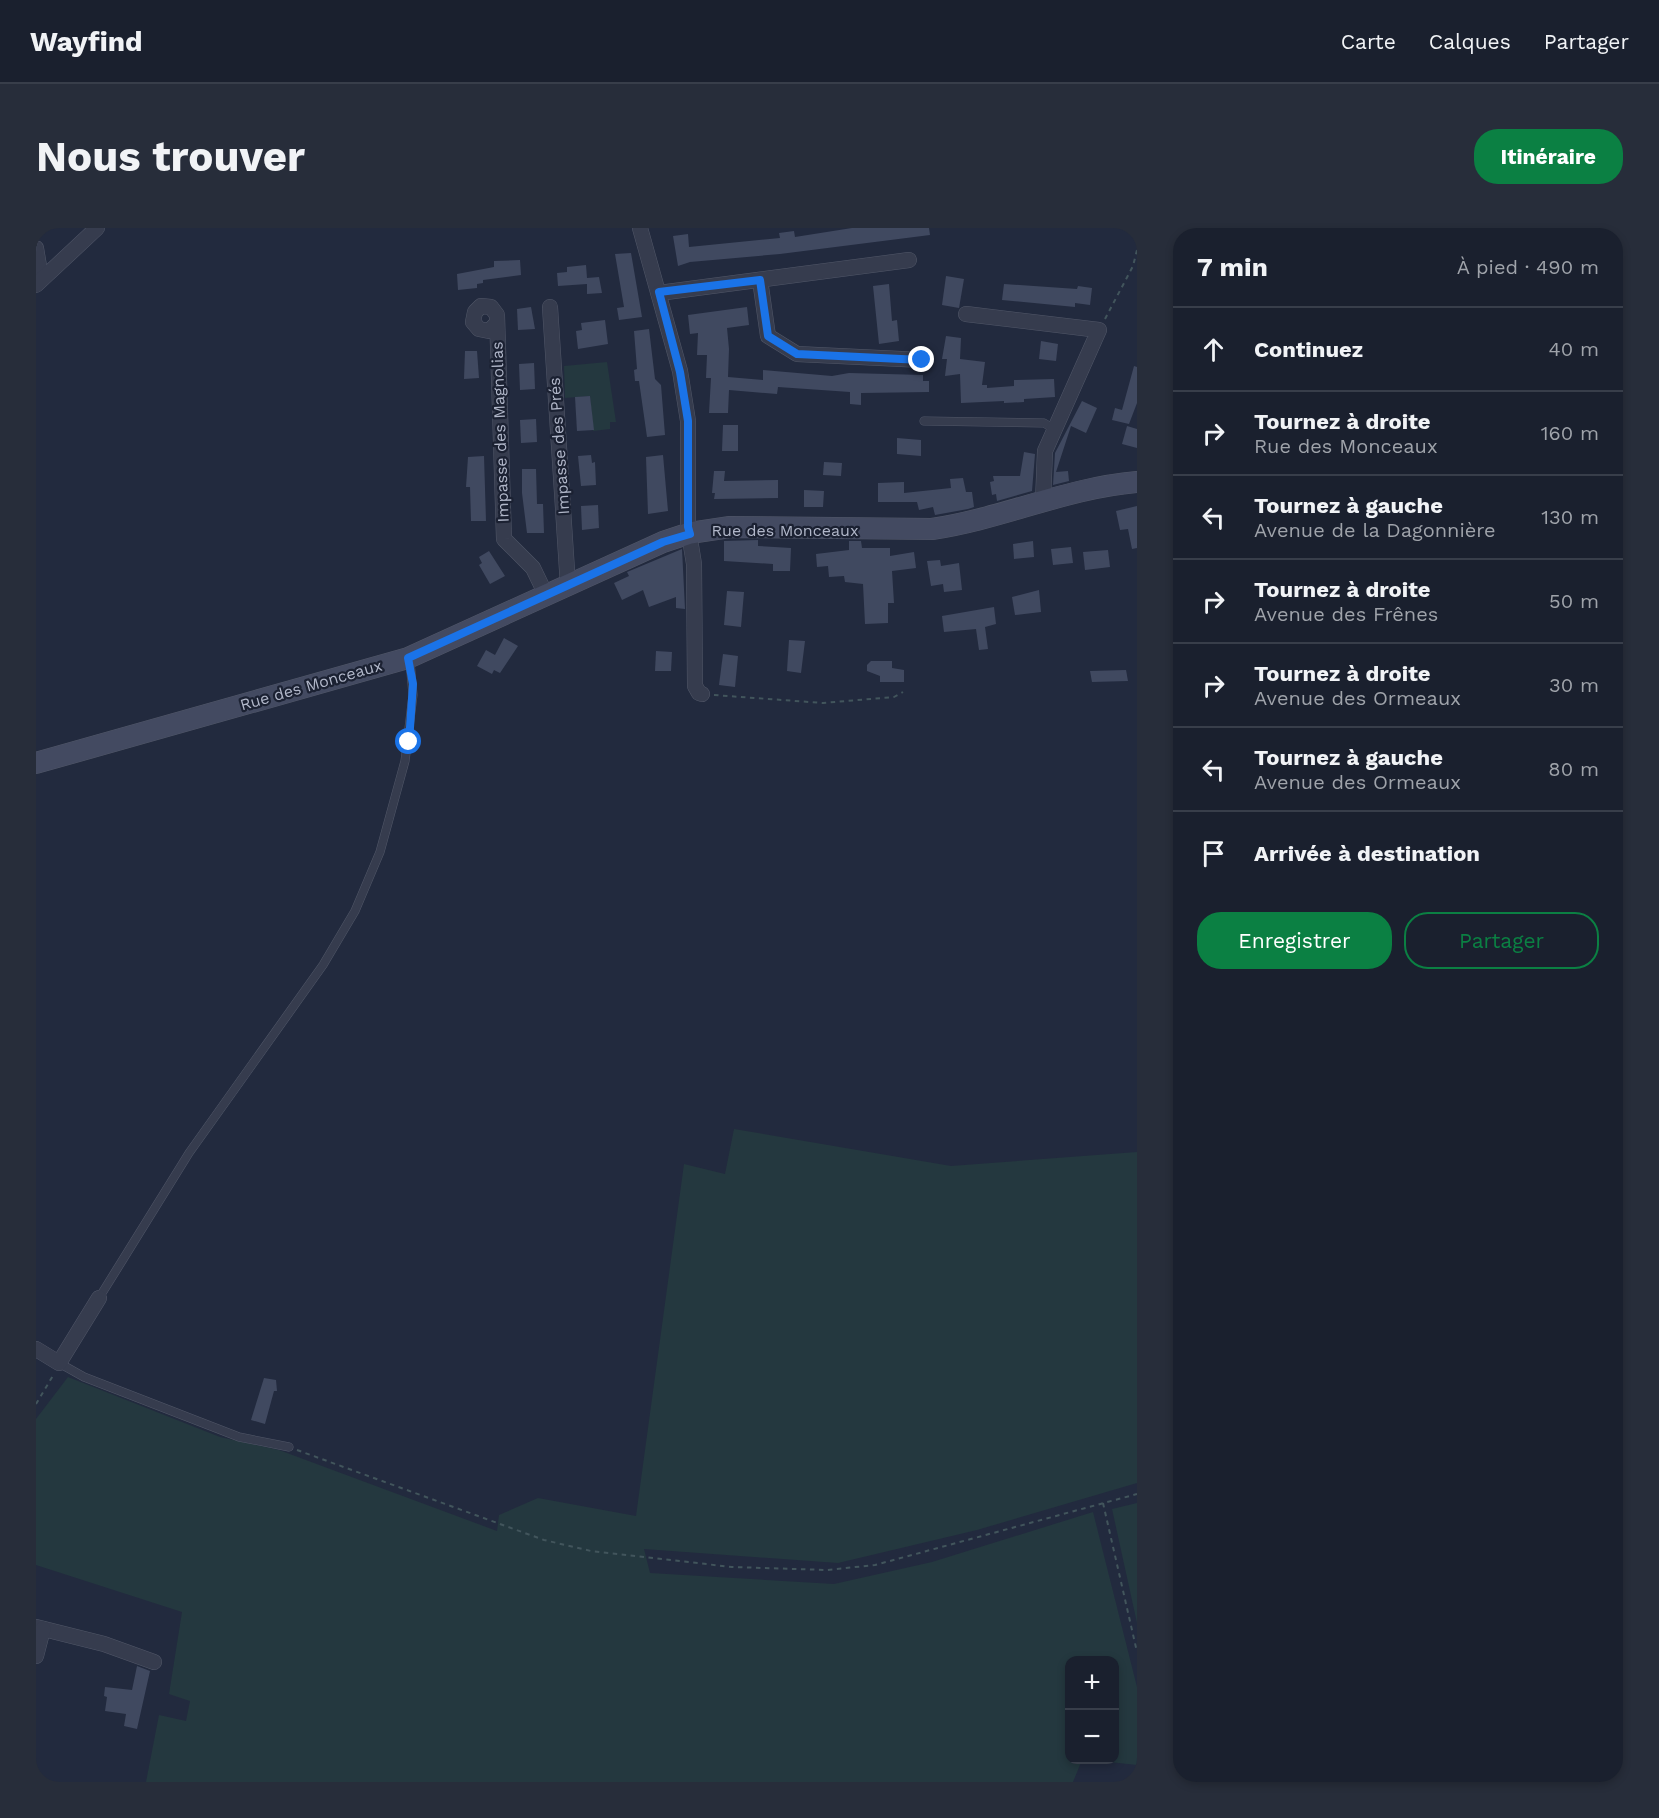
<!DOCTYPE html>
<html lang="fr">
<head>
<meta charset="utf-8">
<style>
	body { margin:0; font-family:"Work Sans",sans-serif; background:#272d3a; color:#f1f3f6 }
	.controls { position:absolute; right:18px; bottom:18px; display:grid; overflow:hidden; border-radius:12px; box-shadow:0 3px 9px #0003 }
	.controls button { width:54px; height:54px; display:grid; place-items:center; padding:0; border:0; border-bottom:2px solid #383e4a; background:#1a202e; color:#f1f3f6; font:30px sans-serif }
	.stop { position:absolute; width:18px; height:18px; margin:-14px; border:4px solid #1a73e8; border-radius:50%; background:#fff }
	.stop.end { background:#1a73e8; border-color:#fff; box-shadow:0 2px 6px #0008 }
	.list { margin:0; padding:0; list-style:none }
	h2 { display:flex; justify-content:space-between; align-items:center; height:78px; margin:0; padding:0 24px; font-size:26px }
	h2 small { font-size:20px; font-weight:400; color:#9fa3aa }
	.list li { display:grid; grid-template-columns:39px 1fr auto; gap:18px; align-items:center; box-sizing:border-box; height:84px; padding:0 24px; border-top:2px solid #383e4a }
	.list b { display:block; font-size:22px; white-space:nowrap }
	.list p { margin:0; font-size:20px; white-space:nowrap; color:#9fa3aa }
	.list em { font-size:20px; font-style:normal; color:#9fa3aa }
	.actions { display:flex; gap:12px; padding:18px 24px }
	.actions a { flex:1; padding:14px 0; border:2px solid #0b8043; border-radius:24px; text-align:center; font-size:21px; color:#0b8043 }
	.actions .main { background:#0b8043; color:#fff }
	.icon { flex:none; width:33px; height:33px; fill:none; stroke:currentColor; stroke-width:2; stroke-linecap:round; stroke-linejoin:round }
	.map { position:relative; flex:none; width:1101px; height:1554px; overflow:hidden; border-radius:24px }
	header { display:flex; align-items:center; gap:36px; box-sizing:border-box; height:84px; padding:0 30px; background:#1a202e; border-bottom:2px solid #383e4a }
	header strong { font-size:28px }
	nav { display:flex; gap:33px; margin-inline-start:auto; font-size:21px }
	.intro { display:flex; align-items:center; justify-content:space-between; box-sizing:border-box; height:144px; padding:0 36px }
	h1 { margin:0; font-size:42px }
	.button { padding:15px 27px; border-radius:24px; background:#0b8043; color:#fff; font-size:21px; font-weight:700 }
	main { display:flex; gap:36px; padding:0 36px }
	aside { flex:1; background:#1a202e; border-radius:24px; box-shadow:0 3px 9px #0003 }
	.map>svg:first-child { display:block }
</style>
</head>
<body>
<header>
<strong>Wayfind</strong>
<nav><a>Carte</a><a>Calques</a><a>Partager</a></nav>
</header>
<div class="intro"><h1>Nous trouver</h1><a class="button">Itinéraire</a></div>
<main>
<div class="map">
<svg width="1101" height="1554" viewBox="0 0 1101 1554">
	<rect width="100%" height="100%" fill="#222a3e"/>
	<g fill="#24383f">
		<path d="M571 134 580 194H574V201L557 203 554 168 529 170 528 138Z"/>
		<path d="M698 901 915 938 1101 924V1255L941 1302 802 1335 608 1321 614 1345 798 1356 896 1334 1057 1284 1101 1459V1537L1055 1532H1078V1432H1034V1532H1046L1037 1554H110L123 1487 150 1493 154 1473 133 1466 146 1384 0 1337V1191L32 1149 184 1209 243 1222 461 1303 463 1287 502 1270 600 1288 648 936 689 946Z"/>
		<path d="M1101 1275V1395L1076 1281Z"/>
	</g>
	<g fill="#404960">
		<path d="M816 0H893L894 7 744 26 654 34 642 38 637 8 652 6 653 19 744 10 743 5 758 3 759 9Z"/>
		<path d="M595 25 606 89 583 92 581 80 588 79 579 26Z"/>
		<path d="M484 32 485 47 447 52V55L441 56V60L422 62 421 46 458 39V33Z"/>
		<path d="M550 37 551 50 563 49 566 65 551 66V56L522 58 521 45 531 44V39Z"/>
		<path d="M910 48 928 51 923 80 906 77Z"/>
		<path d="M853 56 856 93 861 92 863 113 843 116 837 58Z"/>
		<path d="M968 56 1041 61 1042 58 1056 60 1054 77 1039 75V79L966 72Z"/>
		<path d="M495 79 499 101 482 102 481 81Z"/>
		<path d="M711 79 713 97 691 100 693 121 692 149 727 152V142L796 148 813 145 887 147V153H893V164L825 165V177L814 176V164L742 159 741 166 693 162 692 185H673L675 150H670L671 127H661L662 105 654 106 652 87Z"/>
		<path d="M569 92 572 116 542 121 540 103 546 102 545 95Z"/>
		<path d="M613 101 619 151 625 157 629 207 611 209 603 153H599L598 142 601 141 598 103Z"/>
		<path d="M910 108 925 110 924 131 949 134 946 157H951V160L978 158V152L1018 151 1019 169 988 171V174L968 175V173L925 175 924 146 909 148 911 131H906Z"/>
		<path d="M1005 113 1022 116 1020 133 1003 131Z"/>
		<path d="M429 123H441L443 150 428 151Z"/>
		<path d="M498 135 499 161 484 162 483 136Z"/>
		<path d="M1098 138 1101 139V175L1093 196 1076 192 1079 180 1086 182Z"/>
		<path d="M554 168 558 202 541 203 539 169Z"/>
		<path d="M1046 173 1061 180 1050 205 1035 198 1020 244 1032 243 1033 253 1017 257 1019 225Z"/>
		<path d="M500 191 501 214 485 215 484 192Z"/>
		<path d="M687 197H702V223H686Z"/>
		<path d="M1091 198 1101 201V220L1086 216Z"/>
		<path d="M861 210 885 212V228L861 226Z"/>
		<path d="M988 224 999 226 996 263 961 273 960 266 956 267 954 254 958 253 957 248H984Z"/>
		<path d="M555 227 556 235 559 234 560 257 545 258 542 228Z"/>
		<path d="M627 227 632 283 612 286 610 229Z"/>
		<path d="M448 228 450 293H435L434 259H430L432 229Z"/>
		<path d="M788 234 806 235 805 248 787 247Z"/>
		<path d="M486 241H500L501 276H507L508 305H491L486 265Z"/>
		<path d="M678 243H689L688 253 742 252V270L678 271 679 265H676Z"/>
		<path d="M927 250 930 264H936L938 279 932 281 899 287 897 279 883 282 881 274H842V255L868 254V265L915 260 914 251Z"/>
		<path d="M768 262 788 263 787 279H768Z"/>
		<path d="M562 277 563 300 546 302 545 278Z"/>
		<path d="M1101 278V320L1096 321 1092 301 1084 302 1080 283Z"/>
		<path d="M722 312V318L755 320 754 343H737V336L688 333V313Z"/>
		<path d="M813 313H825L826 320H854V328L878 324 880 340 856 343 858 375H852V395L829 396 827 356 809 354 808 348 793 349 792 338 781 339 780 326 813 322Z"/>
		<path d="M997 313 998 329 978 331 977 316Z"/>
		<path d="M1035 319 1037 335 1017 337 1015 321Z"/>
		<path d="M646 321 649 381 640 380V369L613 379 607 362 586 372 578 355 593 348 591 344Z"/>
		<path d="M1072 322 1074 339 1049 342 1047 324Z"/>
		<path d="M453 323 469 348 454 356 443 337 446 335 443 329Z"/>
		<path d="M904 332 905 338 923 335 926 362 908 364 907 356 895 358 891 333Z"/>
		<path d="M1003 362 1005 384 979 387 976 369Z"/>
		<path d="M691 363 708 364 705 399 688 397Z"/>
		<path d="M958 379 960 396 949 399 952 421 943 422 940 401 908 404 906 388Z"/>
		<path d="M468 410 482 418 464 445 458 442 456 446 441 438 450 422 459 427Z"/>
		<path d="M753 412 769 413 765 445 751 443Z"/>
		<path d="M620 423 636 424 635 443H619Z"/>
		<path d="M687 426 702 428 699 459 683 457Z"/>
		<path d="M835 433H856V440L868 442V454H844V448L831 443V437Z"/>
		<path d="M1090 442 1092 453 1056 454 1054 443Z"/>
		<path d="M228 1150 240 1152 241 1163H238L229 1196 215 1192Z"/>
		<path d="M101 1438 114 1443 101 1501 88 1498 90 1486 69 1483 71 1469 68 1468 69 1459 96 1462Z"/>
	</g>
	<g fill="none" stroke-linecap="round" stroke-linejoin="round">
		<g stroke="#515768" stroke-width="9">
			<g id="lane">
				<path d="M888 193 1008 195 1018 201"/>
				<path d="M63 1070 153 925 287 737 319 683 344 624 369 533 377 467 374 433"/>
				<path d="M23 1135 48 1149 203 1209 253 1219"/>
			</g>
		</g>
		<g stroke="#515768" stroke-width="16">
			<g id="street">
				<path d="M604 0 644 143 652 193V299L658 336 659 458 663 465 666 466"/>
				<path d="M0 20 5 50"/>
				<path d="M724 52 732 108 761 126 886 132"/>
				<path d="M0 57 61 0"/>
				<path d="M623 65 873 32"/>
				<path d="M514 79 532 358"/>
				<path d="M930 86 1063 102 1009 223 1007 273"/>
				<path d="M460 96 453 103 443 101 437 94 439 84 445 78 455 79 461 87 468 311 497 340 511 369"/>
				<path d="M0 1121 23 1135 63 1070"/>
				<path d="M0 1399 68 1416 118 1434"/>
				<path d="M0 1428 7 1401"/>
			</g>
		</g>
		<g stroke="#515768" stroke-width="22">
			<path id="secondary" d="M0 535 372 430 627 314 654 305 694 299 896 301C965 291 1030 260 1101 254"/>
		</g>
		<g stroke="#42555c" stroke-width="2" stroke-dasharray="4.5 4.5" stroke-linecap="butt">
			<path d="M1069 91 1097 38 1101 22"/>
			<path d="M678 467 787 475 858 469 867 464"/>
			<path d="M0 1176 18 1146"/>
			<path d="M261 1222 508 1312 555 1323 696 1339 791 1342 839 1337 1101 1266"/>
			<path d="M1067 1275 1101 1424"/>
		</g>
		<use href="#lane" stroke="#363c4e" stroke-width="8"/>
		<use href="#street" stroke="#363c4e" stroke-width="15"/>
		<use href="#secondary" stroke="#434a61" stroke-width="21"/>
	</g>
	<g fill="none" stroke-linecap="round" stroke-linejoin="round">
		<path stroke="#1a73e8" stroke-width="8" d="M373 514 377 456 372 430 627 314 654 306 652 299V193L644 144 623 64 724 52 732 108 761 126 886 132"/>
	</g>
	<g text-anchor="middle" dominant-baseline="central" stroke-width="4.5" stroke-linejoin="round" paint-order="stroke">
		<g font-size="16" fill="#b1b7c9" stroke="#1b2132">
			<text transform="translate(464 204) rotate(-92)">Impasse des Magnolias</text>
			<text transform="translate(523 218) rotate(-94)">Impasse des Prés</text>
			<text x="749" y="302">Rue des Monceaux</text>
			<text transform="translate(275 457) rotate(-16)">Rue des Monceaux</text>
		</g>
	</g>
</svg>
<div class="controls">
<button>+</button>
<button>−</button>
</div>
<div class="stop" style="left:373px;top:514px"></div>
<div class="stop end" style="left:886px;top:132px"></div>
</div>
<aside>
<h2>7 min<small>À pied · 490 m</small></h2>
<ul class="list">
<li><svg class="icon" aria-label="ahead" viewBox="0 0 24 24"><path d="M12 20V5M6 11l6-6 6 6"/></svg><div><b>Continuez</b></div><em>40 m</em></li>
<li><svg class="icon" aria-label="right" viewBox="0 0 24 24"><path d="M7 20v-9h11M14 6l5 5-5 5"/></svg><div><b>Tournez à droite</b><p>Rue des Monceaux</p></div><em>160 m</em></li>
<li><svg class="icon" aria-label="left" viewBox="0 0 24 24"><path d="M17 20v-9H6M10 6l-5 5 5 5"/></svg><div><b>Tournez à gauche</b><p>Avenue de la Dagonnière</p></div><em>130 m</em></li>
<li><svg class="icon" aria-label="right" viewBox="0 0 24 24"><path d="M7 20v-9h11M14 6l5 5-5 5"/></svg><div><b>Tournez à droite</b><p>Avenue des Frênes</p></div><em>50 m</em></li>
<li><svg class="icon" aria-label="right" viewBox="0 0 24 24"><path d="M7 20v-9h11M14 6l5 5-5 5"/></svg><div><b>Tournez à droite</b><p>Avenue des Ormeaux</p></div><em>30 m</em></li>
<li><svg class="icon" aria-label="left" viewBox="0 0 24 24"><path d="M17 20v-9H6M10 6l-5 5 5 5"/></svg><div><b>Tournez à gauche</b><p>Avenue des Ormeaux</p></div><em>80 m</em></li>
<li><svg class="icon" aria-label="arrive" viewBox="0 0 24 24"><path d="M6 21V4h12l-3 4 3 4H6"/></svg><div><b>Arrivée à destination</b></div></li>
</ul>
<div class="actions"><a class="main">Enregistrer</a><a>Partager</a></div>
</aside>
</main>
</body>
</html>
